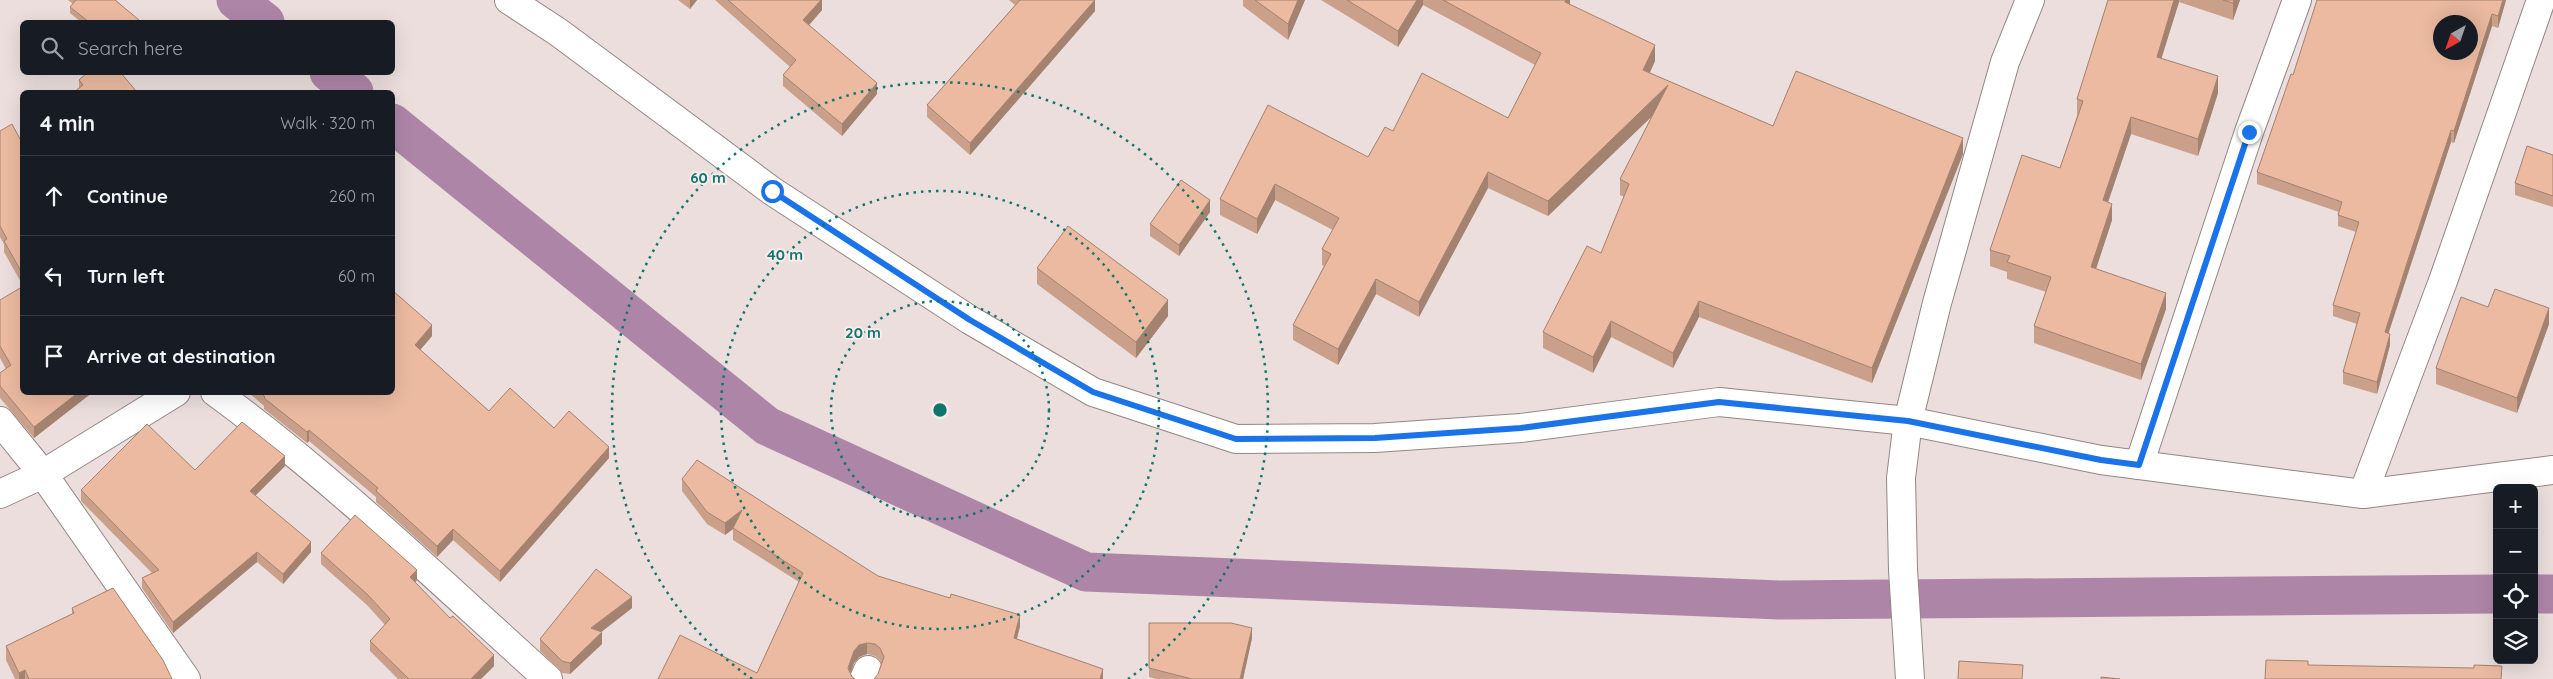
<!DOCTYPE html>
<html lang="en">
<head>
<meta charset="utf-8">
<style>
	body { margin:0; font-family:Quicksand,sans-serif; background:#20242c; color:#f1f3f6 }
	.controls { position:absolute; right:15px; bottom:15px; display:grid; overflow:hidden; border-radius:8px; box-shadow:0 5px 20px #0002 }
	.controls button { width:45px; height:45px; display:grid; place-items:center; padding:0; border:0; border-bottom:1px solid #363941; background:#171b24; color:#f1f3f6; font:25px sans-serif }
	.compass { position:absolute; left:2433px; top:15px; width:45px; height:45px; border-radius:50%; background:#171b24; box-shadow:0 5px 20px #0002; rotate:220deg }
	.stop { position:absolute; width:15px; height:15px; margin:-11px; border:4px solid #1a73e8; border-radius:50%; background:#fff }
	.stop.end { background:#1a73e8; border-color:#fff; box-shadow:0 1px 5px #0008 }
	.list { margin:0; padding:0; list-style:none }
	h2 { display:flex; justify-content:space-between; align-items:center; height:65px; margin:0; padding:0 20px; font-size:21px }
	h2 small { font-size:16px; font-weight:400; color:#9ea1a6 }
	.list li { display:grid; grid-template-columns:32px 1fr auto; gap:15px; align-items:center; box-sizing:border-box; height:80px; padding:0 20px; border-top:1px solid #363941 }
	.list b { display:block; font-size:19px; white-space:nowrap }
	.list em { font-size:16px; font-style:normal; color:#9ea1a6 }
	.icon { flex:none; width:28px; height:28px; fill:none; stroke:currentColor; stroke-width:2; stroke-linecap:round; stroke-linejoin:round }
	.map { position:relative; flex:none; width:2553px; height:679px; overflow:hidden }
	.search { position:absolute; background:#171b24; box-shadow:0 5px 20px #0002; left:20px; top:20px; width:375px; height:55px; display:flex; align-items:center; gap:12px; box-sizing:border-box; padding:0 18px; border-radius:8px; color:#9ea1a6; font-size:19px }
	.panel { position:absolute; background:#171b24; box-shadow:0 5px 20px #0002; left:20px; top:90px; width:375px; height:305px; border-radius:8px }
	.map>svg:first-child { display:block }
</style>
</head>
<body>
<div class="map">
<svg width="2553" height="679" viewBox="0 0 2553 679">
	<rect width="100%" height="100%" fill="#ebdedd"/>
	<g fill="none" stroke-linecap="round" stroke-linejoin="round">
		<g stroke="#ad86a7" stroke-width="39">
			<path d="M236 0 265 22"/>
			<path d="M329 72 354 92"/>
			<path d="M392 123 767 426 1086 572 1780 600 2497 594"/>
			<path d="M2534 594H2553"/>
		</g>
		<g stroke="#938786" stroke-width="30">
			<g id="minor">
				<path d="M215 392C333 478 439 581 548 679"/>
				<path d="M0 421 43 474 186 679"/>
				<path d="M2139 465 2249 132 2297 0"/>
				<path d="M0 494 43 474 176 392"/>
				<path d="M2363 494 2443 281 2541 0"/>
				<path d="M864 679 868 670"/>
				<path d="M1910 679 1903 570 1901 478 1908 421 1937 303 2005 62 2030 0"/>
			</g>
		</g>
		<g stroke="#938786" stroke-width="30">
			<path id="tertiary" d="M509 0 558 32 772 191 970 320 1093 392 1236 439 1375 438 1521 428 1719 402 1908 421 2101 460 2363 494 2553 470"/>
		</g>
		<use href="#minor" stroke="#fff" stroke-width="28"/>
		<use href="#tertiary" stroke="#fff" stroke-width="28"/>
	</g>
	<g fill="#caa08a">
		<path d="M68 0H116L139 22H81L70 13V7L73 4Z"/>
		<path d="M678 0H697L690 9Z"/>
		<path d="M715 0H822V10L809 25 877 94 842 136 783 86V75L790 67Z"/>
		<path d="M1009 0H1095V11L970 155 927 117V105L1015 5Z"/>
		<path d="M1243 0H1305L1288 40 1243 6Z"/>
		<path d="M1321 0H1570V5L1655 61 1650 73 1773 126 1963 154 1872 383 1699 317 1673 368 1611 337 1593 373 1543 348V332L1601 253 1624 197 1620 195V179L1652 116 1548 216 1488 188 1419 317 1376 294 1338 365 1293 340V325L1324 266 1322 265V249L1333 230 1275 200 1257 234 1220 215V199L1368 157 1393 131 1508 118 1535 65 1423 5 1398 47Z"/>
		<path d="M2108 0H2240L2233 20 2179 2 2161 58 2218 93 2198 156 2131 134 2108 202 2112 220 2096 269 2166 309 2141 380 2034 343V326L2046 292 2007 279V272L1990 266V250L2060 168 2077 116V99Z"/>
		<path d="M2506 0 2498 28 2492 26 2454 143 2451 142 2408 271 2388 333 2390 345 2377 394 2343 384V372L2357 324 2333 316V305L2356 232 2338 226V215L2339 212 2257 184V172L2293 75Z"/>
		<path d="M79 80 137 92 79 88Z"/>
		<path d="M0 131 20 139 22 137V284L4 252V244L0 237Z"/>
		<path d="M2553 155V207L2515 195V183Z"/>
		<path d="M1210 212 1179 256 1150 236V224Z"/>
		<path d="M1037 268 1168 316 1136 358 1037 284Z"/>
		<path d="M392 290 432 336 420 350 489 411 554 428 609 458 500 582 453 540 437 557 376 502V497L309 441 307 443 264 409V406L248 392H392Z"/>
		<path d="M0 300 93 392 34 438 0 398V373L6 369 0 358Z"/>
		<path d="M2488 307 2549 324 2517 413 2436 384V368Z"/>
		<path d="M285 466 255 496 311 552 283 584 257 562 173 633 142 588V578L152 573 81 501V490L195 470Z"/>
		<path d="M682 479 878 576 1020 626 1017 639 1103 679 878 674 881 663 880 660 875 656 867 654 859 657 854 663 757 673 799 582 733 540V529L725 535 707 524 682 491Z"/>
		<path d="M321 553 417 580 415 582 494 666 481 679H398L370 651V641L385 625 368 606 321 564Z"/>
		<path d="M72 608 172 679H15L6 660V646L72 614Z"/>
		<path d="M632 608 601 632 602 644 570 674 562 673 540 651V639Z"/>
		<path d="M1149 623 1252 638 1243 679H1156L1149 677Z"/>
	</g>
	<g fill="#a48270">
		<path d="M690 0H697L690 9Z"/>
		<path d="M821 0H822V10L803 32V20Z"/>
		<path d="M1095 0V11L970 155V143Z"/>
		<path d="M1298 0H1305L1288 40V24Z"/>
		<path d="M1417 0H1423V5L1398 47V31Z"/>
		<path d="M1566 0H1570V6L1565 2Z"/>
		<path d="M2174 0H2179V2L2157 73V57Z"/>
		<path d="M2234 0H2240L2233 20V3Z"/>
		<path d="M2503 0H2506L2498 28V16Z"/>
		<path d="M2492 14V26L2454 143V131Z"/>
		<path d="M1655 45V61L1643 86V70Z"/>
		<path d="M2218 76V93L2198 156V139Z"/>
		<path d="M877 83V94L842 136V124Z"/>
		<path d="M1668 85V101L1548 216V201Z"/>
		<path d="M2131 117V134L2103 217V200Z"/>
		<path d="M2451 130V142L2385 344V332Z"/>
		<path d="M1963 138V154L1872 383V368Z"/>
		<path d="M1488 172V188L1419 317V302Z"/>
		<path d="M1275 184V200L1257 234V219Z"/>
		<path d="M1210 200V212L1179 256V245Z"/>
		<path d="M2112 204V220L2091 284V267Z"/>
		<path d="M1376 279V294L1338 365V349Z"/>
		<path d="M2166 293V309L2141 380V364Z"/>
		<path d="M1168 300V316L1136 358V342Z"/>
		<path d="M1699 301V317L1673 368V353Z"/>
		<path d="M2549 308V324L2517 413V398Z"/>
		<path d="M1611 321V337L1593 373V357Z"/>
		<path d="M432 325V336L415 356V345Z"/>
		<path d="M2390 334V345L2377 394V382Z"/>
		<path d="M79 392H93L34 438V427Z"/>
		<path d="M309 430V441L307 443V432Z"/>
		<path d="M609 447V458L500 582V571Z"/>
		<path d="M285 456V466L250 501V491Z"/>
		<path d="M742 510V522L725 535V523Z"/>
		<path d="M453 529V540L437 557V546Z"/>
		<path d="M311 542V552L283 584V574Z"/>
		<path d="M257 552V562L173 633V622Z"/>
		<path d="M417 570V580L410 588V577Z"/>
		<path d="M632 597V608L591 640V628Z"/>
		<path d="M1020 615V626L1014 649V638Z"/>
		<path d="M1252 628V638L1243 679H1240Z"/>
		<path d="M602 632V644L570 674V663Z"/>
		<path d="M867 643V654L859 657 854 663 849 679 848 668 854 651 859 645Z"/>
		<path d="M494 655V666L481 679H471Z"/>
		<path d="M1103 669V679H1100Z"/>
		<path d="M25 670V679H19V673Z"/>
	</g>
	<g fill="#ebbaa0" stroke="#a48270" fill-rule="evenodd">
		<path d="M75 0H115L139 20 137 22H89L70 7 76 0Z"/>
		<path d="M728 0H821L803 20 877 83 842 124 783 75 796 60Z"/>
		<path d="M1020 0H1095L970 143 927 105Z"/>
		<path d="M1255 0H1298L1288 24Z"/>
		<path d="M1347 0H1417L1398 31Z"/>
		<path d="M1443 0H1566L1565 2 1655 45 1643 70 1773 126 1796 71 1963 138 1872 368 1699 301 1673 353 1611 321 1593 357 1543 332 1587 246 1601 253 1629 184 1620 179 1668 85 1548 201 1488 172 1419 302 1376 279 1338 349 1293 325 1331 254 1322 249 1339 218 1275 184 1257 219 1220 199 1268 105 1368 157 1385 127 1393 131 1422 73 1508 118 1541 53Z"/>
		<path d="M2108 0H2174L2157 57 2218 76 2198 139 2131 117 2103 200 2112 204 2091 267 2166 293 2141 364 2034 326 2051 277 2007 262 2010 256 1990 250 2022 155 2060 168 2083 101 2077 99Z"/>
		<path d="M2223 0H2234L2233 3Z"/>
		<path d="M2317 0H2503L2498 16 2492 14 2454 131 2451 130 2408 260 2385 332 2390 334 2377 382 2343 372 2360 313 2333 305 2359 222 2338 215 2342 202 2257 172 2291 74 2293 75ZM2440 22H2470V52H2440Z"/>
		<path d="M88 72H120L137 92H74L83 85 79 80Z"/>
		<path d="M12 124 20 139 22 137V273L4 241 7 239 0 226V131Z"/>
		<path d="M2527 146 2553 155V196L2515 183Z"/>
		<path d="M1181 180 1210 200 1179 245 1150 224Z"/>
		<path d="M1068 226 1168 300 1136 342 1037 268Z"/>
		<path d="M22 287V392H79L34 427 0 386V373L11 365 0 346V300Z"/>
		<path d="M2495 289 2549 308 2517 398 2436 368 2461 297 2488 307Z"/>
		<path d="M392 290 432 325 415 345 489 411 510 388 554 428 569 411 609 447 500 571 453 529 437 546 376 491 378 488 309 430 307 432 264 398 265 397 260 392H392Z"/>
		<path d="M242 422 285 456 250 491 311 542 283 574 257 552 173 622 142 578 159 570 81 490 147 424 195 470Z"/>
		<path d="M697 460 878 576 950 598 951 594 1020 615 1014 638 1103 669 1100 679H874L878 674 884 657 880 648 875 644 867 643 859 645 854 651 848 668 852 677 855 679H658L680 635 757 673 803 573 733 528 742 510 725 523 707 512 682 479Z"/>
		<path d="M355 515 417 570 410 577 450 618 453 616 494 655 471 679H409L370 641 390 619 368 595 321 553Z"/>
		<path d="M596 569 632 597 591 628 602 632 570 663 562 661 540 639Z"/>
		<path d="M113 588 163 660 172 679H29L25 670 19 673 6 646 74 613 72 608Z"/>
		<path d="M1149 623H1231L1252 628 1240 679H1192L1149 668Z"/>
		<path d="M2266 660 2308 661V665L2474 668V665L2502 666 2501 679H2265Z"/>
		<path d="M1959 661 2023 665 2022 679H1958Z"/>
		<path d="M2101 677 2120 679H2101Z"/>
	</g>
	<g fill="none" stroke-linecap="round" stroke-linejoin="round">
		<path stroke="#1a73e8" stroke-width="6" d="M772 191 970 320 1093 392 1236 439 1375 438 1521 428 1719 402 1908 421 2101 460 2139 465 2249 132"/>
	</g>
	<g fill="none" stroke="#0f766e" stroke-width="2.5" stroke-dasharray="2.5 5">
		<circle cx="940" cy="410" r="109"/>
		<circle cx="940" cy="410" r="219"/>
		<path d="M752 679A328 328 0 1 1 1128 679"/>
	</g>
	<circle cx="940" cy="410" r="8" fill="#0f766e" stroke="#f9ebea" stroke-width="2.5"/>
	<g font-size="15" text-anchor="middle" font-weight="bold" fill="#0f766e" stroke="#f9ebea" stroke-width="4" stroke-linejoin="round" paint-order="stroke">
		<text x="708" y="183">60 m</text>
		<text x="785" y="260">40 m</text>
		<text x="863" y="338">20 m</text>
	</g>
</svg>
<div class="controls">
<button>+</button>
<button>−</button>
<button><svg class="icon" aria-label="locate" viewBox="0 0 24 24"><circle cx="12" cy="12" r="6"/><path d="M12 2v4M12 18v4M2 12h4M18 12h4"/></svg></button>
<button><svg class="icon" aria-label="layers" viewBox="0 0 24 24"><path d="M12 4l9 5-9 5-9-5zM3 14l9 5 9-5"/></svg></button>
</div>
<svg class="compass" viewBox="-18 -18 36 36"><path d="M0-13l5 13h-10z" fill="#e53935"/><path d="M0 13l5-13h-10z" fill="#9ea1a6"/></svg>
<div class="stop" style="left:772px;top:191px"></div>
<div class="stop end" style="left:2249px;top:132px"></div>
<div class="search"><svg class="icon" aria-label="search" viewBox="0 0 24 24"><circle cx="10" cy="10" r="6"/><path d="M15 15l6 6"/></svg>Search here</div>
<section class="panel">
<h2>4 min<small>Walk · 320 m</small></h2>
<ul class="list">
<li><svg class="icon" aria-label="ahead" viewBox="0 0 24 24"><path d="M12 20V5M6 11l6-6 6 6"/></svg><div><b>Continue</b></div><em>260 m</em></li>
<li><svg class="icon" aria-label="left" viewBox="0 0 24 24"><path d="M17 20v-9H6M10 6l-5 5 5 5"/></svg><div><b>Turn left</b></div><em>60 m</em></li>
<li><svg class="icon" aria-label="arrive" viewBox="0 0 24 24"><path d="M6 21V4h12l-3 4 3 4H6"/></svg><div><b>Arrive at destination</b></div></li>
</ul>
</section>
</div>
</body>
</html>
